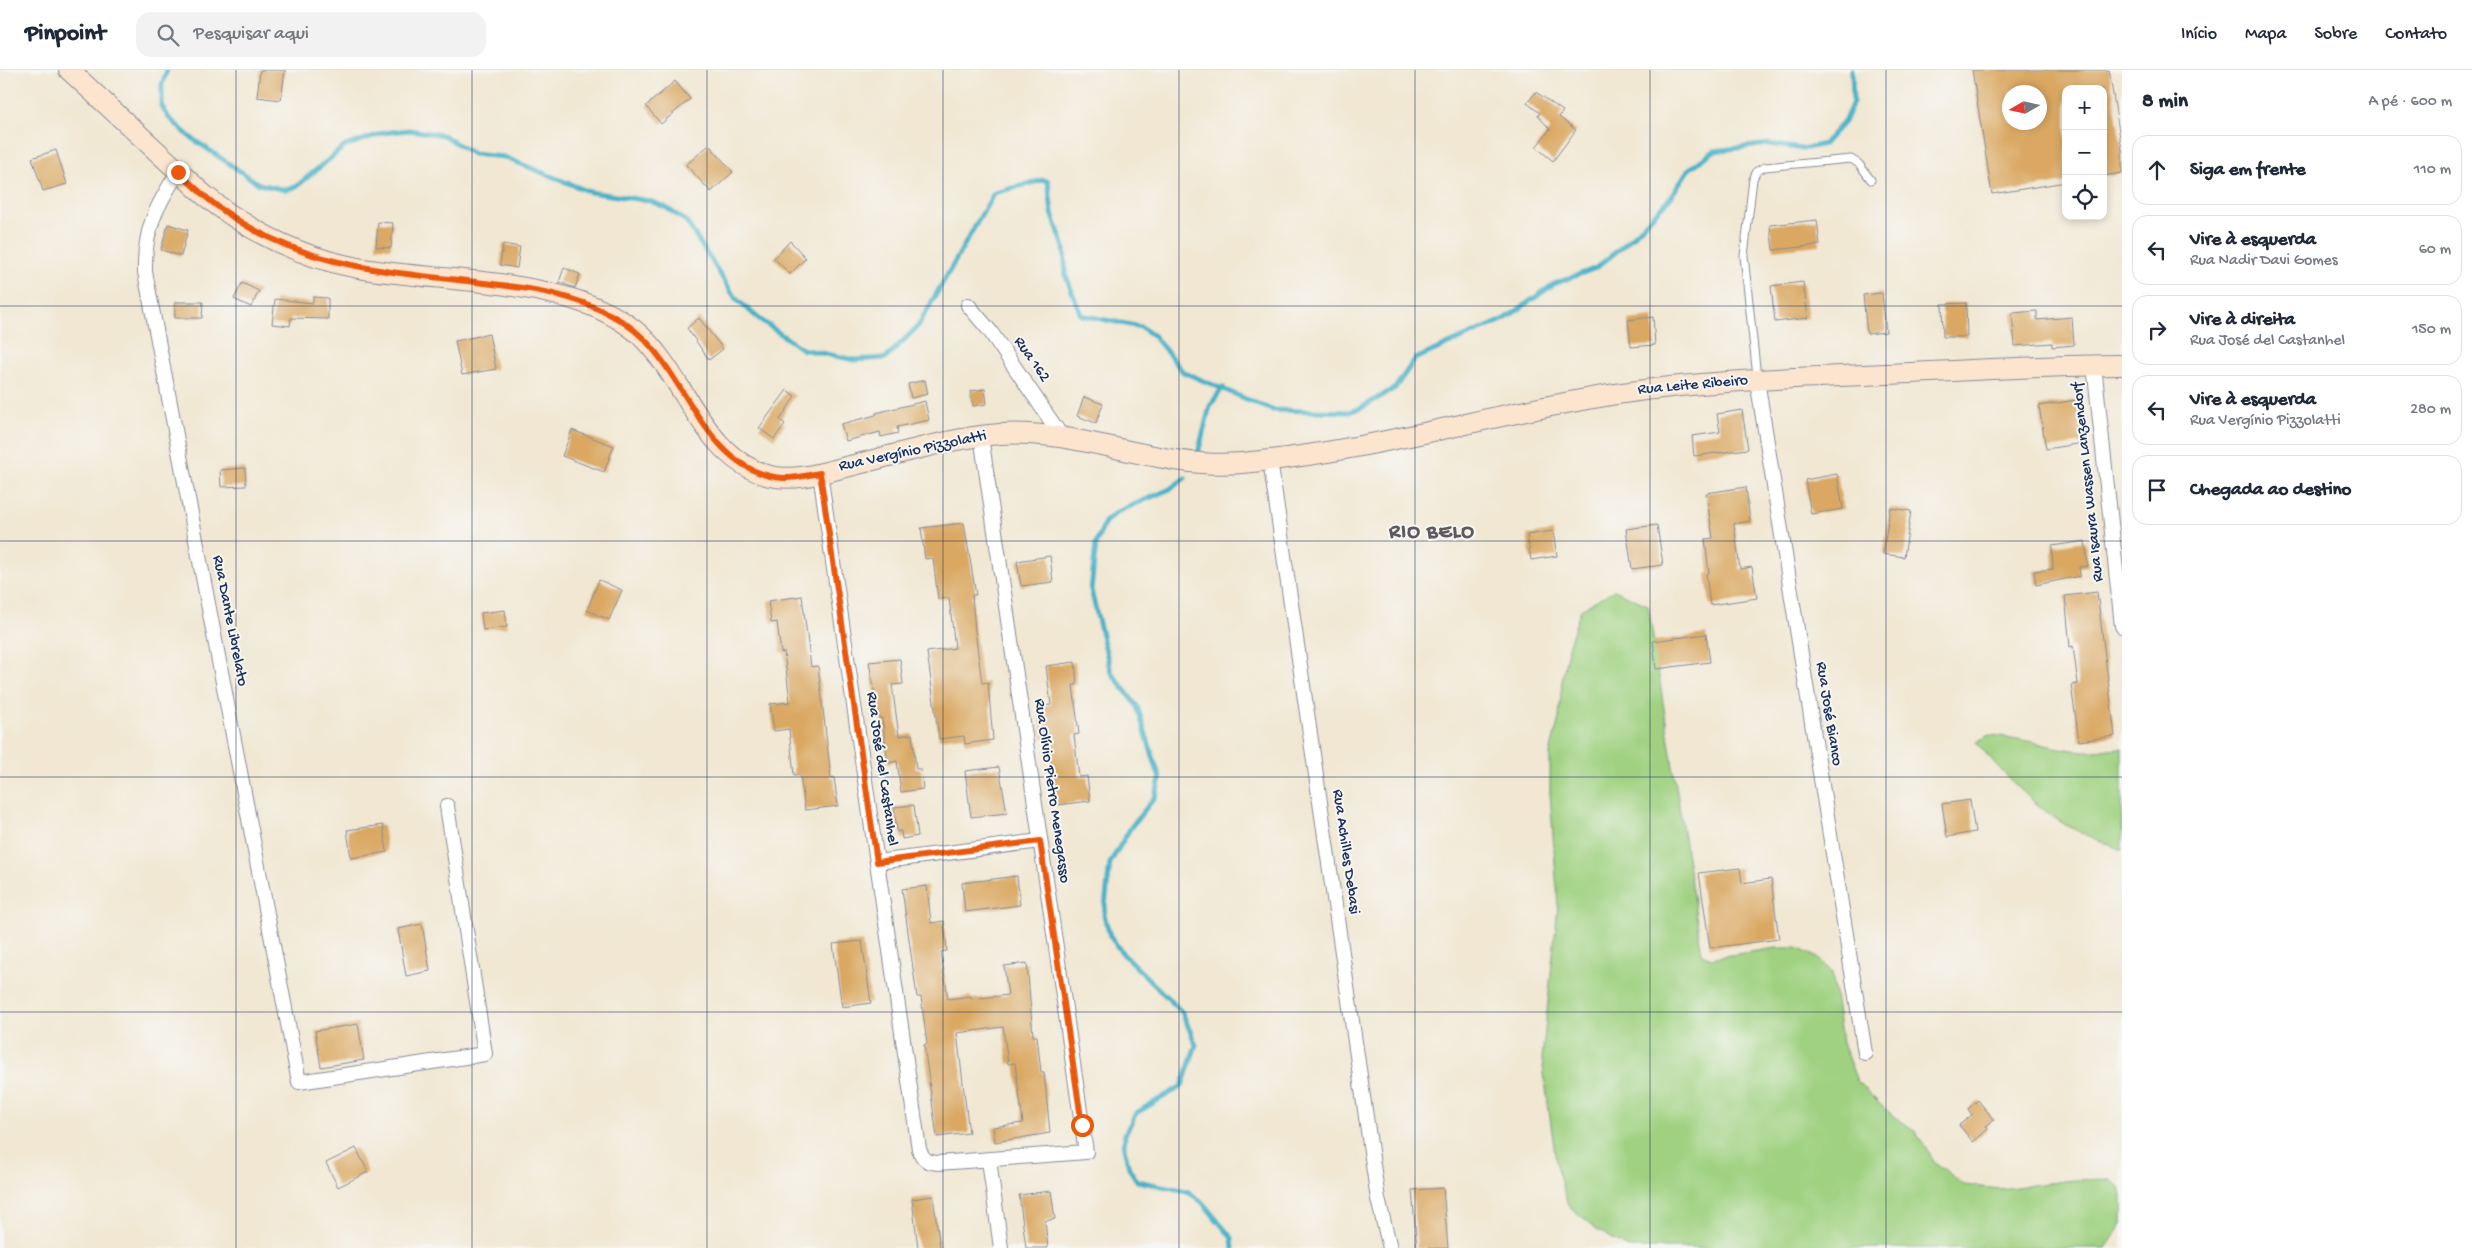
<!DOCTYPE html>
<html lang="pt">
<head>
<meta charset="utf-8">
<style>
	body { margin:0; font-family:"Gochi Hand",sans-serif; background:#f2f2f3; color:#1f2937 }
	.controls { position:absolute; right:15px; top:15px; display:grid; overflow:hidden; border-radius:10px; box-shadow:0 2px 8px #0003 }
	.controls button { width:45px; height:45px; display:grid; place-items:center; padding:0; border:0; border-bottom:1px solid #e0e1e3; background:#fff; color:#1f2937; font:25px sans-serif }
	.compass { position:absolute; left:2002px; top:15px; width:45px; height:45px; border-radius:50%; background:#fff; box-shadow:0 2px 8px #0003; rotate:261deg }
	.stop { position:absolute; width:15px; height:15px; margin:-11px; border:4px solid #ea580c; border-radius:50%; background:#fff }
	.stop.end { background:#ea580c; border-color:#fff; box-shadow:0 1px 5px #0008 }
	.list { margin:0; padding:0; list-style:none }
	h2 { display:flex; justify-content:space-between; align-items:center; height:65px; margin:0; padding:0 20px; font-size:21px }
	h2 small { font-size:16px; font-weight:400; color:#747a83 }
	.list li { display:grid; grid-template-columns:32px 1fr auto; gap:15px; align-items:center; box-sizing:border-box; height:70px; margin:0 10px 10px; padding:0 10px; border:1px solid #e0e1e3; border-radius:15px }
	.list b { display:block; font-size:19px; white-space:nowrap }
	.list p { margin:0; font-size:16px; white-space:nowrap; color:#747a83 }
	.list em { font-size:16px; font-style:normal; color:#747a83 }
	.icon { flex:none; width:28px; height:28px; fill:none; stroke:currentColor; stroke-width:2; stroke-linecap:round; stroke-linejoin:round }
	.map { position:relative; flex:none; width:2122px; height:1178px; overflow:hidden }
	header { display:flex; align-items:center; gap:30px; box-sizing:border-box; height:70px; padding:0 25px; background:#fff; border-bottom:1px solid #e0e1e3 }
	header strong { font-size:24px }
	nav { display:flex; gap:28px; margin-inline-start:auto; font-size:18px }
	.search { width:350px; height:45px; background:#f2f2f3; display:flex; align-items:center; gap:12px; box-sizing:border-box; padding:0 18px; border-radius:15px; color:#747a83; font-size:19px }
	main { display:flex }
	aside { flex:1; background:#fff }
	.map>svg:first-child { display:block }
</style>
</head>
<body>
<header>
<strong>Pinpoint</strong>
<div class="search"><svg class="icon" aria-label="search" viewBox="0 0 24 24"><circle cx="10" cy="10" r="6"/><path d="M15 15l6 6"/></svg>Pesquisar aqui</div>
<nav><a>Início</a><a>Mapa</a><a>Sobre</a><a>Contato</a></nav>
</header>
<main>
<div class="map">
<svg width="2122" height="1178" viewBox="0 0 2122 1178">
	<rect width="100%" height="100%" fill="#f6f6f2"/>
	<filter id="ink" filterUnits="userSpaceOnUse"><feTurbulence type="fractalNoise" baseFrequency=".02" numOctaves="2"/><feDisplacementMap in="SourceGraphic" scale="10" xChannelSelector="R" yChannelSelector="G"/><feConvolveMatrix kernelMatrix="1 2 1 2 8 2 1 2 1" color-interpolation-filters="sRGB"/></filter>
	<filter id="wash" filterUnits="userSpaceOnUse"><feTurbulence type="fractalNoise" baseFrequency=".0096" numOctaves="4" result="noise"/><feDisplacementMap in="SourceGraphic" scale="20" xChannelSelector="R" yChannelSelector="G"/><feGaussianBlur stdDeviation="1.12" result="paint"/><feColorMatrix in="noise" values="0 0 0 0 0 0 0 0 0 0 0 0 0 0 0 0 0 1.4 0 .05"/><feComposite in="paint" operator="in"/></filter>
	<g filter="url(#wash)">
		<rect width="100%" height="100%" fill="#f1e7d2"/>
		<g fill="#9fd180" stroke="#5d806f">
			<path d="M1614 520 1648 535 1702 884 1711 888 1776 878H1797L1818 888 1832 902 1842 973 1857 1011 1885 1039 1915 1061 1935 1092 1964 1115 2000 1119 2072 1110 2109 1109 2122 1118V1155L2106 1178H1628L1596 1159 1568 1135 1557 1099 1542 989 1558 836 1550 723V683L1559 648 1562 611 1569 574 1581 539Z"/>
			<path d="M1989 665C2021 667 2051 679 2084 681 2096 682 2109 678 2122 678V780C2100 771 2076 762 2056 749 2025 727 2000 700 1976 672Z"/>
		</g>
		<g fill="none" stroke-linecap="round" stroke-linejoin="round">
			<g stroke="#49b2c8" stroke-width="5">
				<path d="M167 0 162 14V36L168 47 190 67 259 114 286 120 297 116 345 76 383 63 409 60 443 65 473 84 504 87 590 122 650 131 665 137 686 151 736 229 758 248 802 279 854 290 886 288 918 256 994 123 1043 110 1048 111 1052 143 1064 177 1066 206 1081 245 1141 257 1154 266 1183 302 1272 340 1349 342 1361 338 1395 318 1415 289 1505 249 1554 214 1596 198 1622 177 1670 128 1688 100 1714 81 1769 74 1802 79 1824 74 1844 52 1853 32 1852 0"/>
				<path d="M1198 383 1210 336 1223 317"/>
				<path d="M1185 408 1170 419 1117 442 1105 452 1096 473 1091 520 1111 602 1137 636 1160 709 1155 727 1131 757 1110 793 1104 845 1110 866 1123 884 1182 942 1196 975 1182 1016 1136 1043 1125 1064 1124 1078 1129 1098 1137 1111 1187 1121 1202 1132 1232 1168 1233 1178"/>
			</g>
		</g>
		<g id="blocks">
			<g fill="#daa862" fill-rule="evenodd">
				<path d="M260 0H285L281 30 257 27Z"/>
				<path d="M1972 0H2109L2122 80V103L2103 106V19H2066V112L1992 124ZM2010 22H2040V52H2010Z"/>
				<path d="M675 11 690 29 661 54 646 36Z"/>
				<path d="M1536 22 1563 41 1559 47 1576 60 1553 91 1536 77 1550 59 1538 46 1540 43 1527 33Z"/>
				<path d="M709 75 733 102 711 122 686 95Z"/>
				<path d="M56 80 67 114 43 121 32 88Z"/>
				<path d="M1817 150 1820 175 1773 180 1770 155Z"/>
				<path d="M378 152 393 153 391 178 376 177Z"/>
				<path d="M168 154 188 160 181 186 161 180Z"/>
				<path d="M790 171 806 188 790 204 774 188Z"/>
				<path d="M503 174 520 177 517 198 500 195Z"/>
				<path d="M564 198 580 204 575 218 559 212Z"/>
				<path d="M1803 212 1808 248 1775 252 1771 216Z"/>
				<path d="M242 213 259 221 251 237 234 229Z"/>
				<path d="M1882 223 1886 262 1867 264 1863 225Z"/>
				<path d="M313 227 328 228V249L291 248 290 256 272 254 275 229 313 233Z"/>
				<path d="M175 232H203L202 248H175Z"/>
				<path d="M1966 233 1967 267H1943L1942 234Z"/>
				<path d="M2037 241V250L2072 247 2074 275 2052 277V273L2015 276 2012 243Z"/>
				<path d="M1653 247 1655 275 1631 277 1628 250Z"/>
				<path d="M699 248 723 279 709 290 687 258Z"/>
				<path d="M489 264 496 299 462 305 455 271Z"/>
				<path d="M925 310 928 324 911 328 908 314Z"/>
				<path d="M985 319 987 334 973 336 970 321Z"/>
				<path d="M787 320 795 326 780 350 785 354 774 369 759 358Z"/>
				<path d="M1084 327 1103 334 1096 353 1077 346Z"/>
				<path d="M2076 330 2083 373 2046 379 2039 336Z"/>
				<path d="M925 331 929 350 897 357 898 363 881 367 880 362 846 371 841 354 876 345V343Z"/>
				<path d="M1742 340 1748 379 1694 386 1692 366 1720 362 1717 344Z"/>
				<path d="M572 360 614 376 604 402 562 386Z"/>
				<path d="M245 398 246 416 221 417 220 400Z"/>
				<path d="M1837 404 1843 439 1811 444 1805 410Z"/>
				<path d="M1746 417 1750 451 1734 454 1740 499 1752 497 1757 528 1710 535 1706 504 1709 503 1705 469 1713 468 1706 423Z"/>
				<path d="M1890 438 1911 441 1904 487 1883 484Z"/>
				<path d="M964 453 976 525H972L975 561 982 613 988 612 993 670 965 674 964 666 939 669 927 582 955 578 949 528 938 529 933 488 925 489 921 458Z"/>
				<path d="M1657 455 1663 495 1632 499 1626 459Z"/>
				<path d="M1553 461 1557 486 1531 490 1527 465Z"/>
				<path d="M2085 471 2088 496 2079 497 2080 506 2036 515 2034 501 2053 499 2052 476Z"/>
				<path d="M1050 486 1053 512 1021 516 1017 491Z"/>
				<path d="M599 510 622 520 609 550 587 540Z"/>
				<path d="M2097 522 2115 666 2079 671 2071 615 2078 614 2073 576 2070 577 2065 526Z"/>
				<path d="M802 526 811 597 818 596 831 708 834 707 838 736 805 740 800 705H794L789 659 774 661 770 634 790 632 784 582 781 583 777 552 771 553 768 531Z"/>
				<path d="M505 540 507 557 483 560 481 543Z"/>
				<path d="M1706 564 1710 592 1656 599 1653 571Z"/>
				<path d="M900 589 903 614 892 615 899 666 912 664 916 699H921L923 719 901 722 897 691 888 693 882 648H879L869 592Z"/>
				<path d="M1075 592 1077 615H1073L1079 664 1074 665 1079 707 1087 706 1090 731 1057 735 1047 668 1042 669 1038 637 1051 635 1046 596Z"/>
				<path d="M999 697 1007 743 971 747 965 701Z"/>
				<path d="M1970 730 1975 762 1947 767 1942 734Z"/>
				<path d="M914 735 918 766 902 769 901 761 897 762 894 737Z"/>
				<path d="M383 755 387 782 351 788 347 760Z"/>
				<path d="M1740 798 1742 813 1771 809 1779 869 1710 878 1699 803Z"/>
				<path d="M1017 806 1020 835 965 842 962 813Z"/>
				<path d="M927 816 931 853 944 851 947 881 941 882 948 929 971 926V929L1008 925 1004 896 1027 893 1033 966H1037L1041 1002H1044L1050 1063 995 1072 993 1057 1023 1053 1015 993 1008 994 1003 957 957 963 969 1063 937 1067 924 975 927 974 921 927H917L902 819Z"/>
				<path d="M422 854 430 901 406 906 398 859Z"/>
				<path d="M862 871 871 933 842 937 833 874Z"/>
				<path d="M358 954 364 990 321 997 315 961Z"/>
				<path d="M1978 1030 1994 1050 1986 1056 1988 1059 1973 1072 1959 1055 1972 1045 1968 1039Z"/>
				<path d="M356 1078 368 1102 338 1117 326 1093Z"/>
				<path d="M1443 1118 1448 1178H1417L1412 1120Z"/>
				<path d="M1051 1121 1055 1149 1045 1151 1048 1178H1026L1019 1125Z"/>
				<path d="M933 1126 940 1178H918L912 1129Z"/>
			</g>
		</g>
	</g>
	<g filter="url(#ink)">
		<use href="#blocks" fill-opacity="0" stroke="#868b98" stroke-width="1"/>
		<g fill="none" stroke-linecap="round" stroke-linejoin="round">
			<g stroke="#868b98" stroke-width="9">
				<path id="lane" d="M1757 307 1744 186 1753 109 1757 101 1765 97 1851 89 1859 94 1871 110"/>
			</g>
			<g stroke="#868b98" stroke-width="16">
				<g id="street">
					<path d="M178 102C156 137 144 159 145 202L299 1012 485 984 447 736"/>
					<path d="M968 235 990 261 1062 367"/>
					<path d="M2094 295 2122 556"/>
					<path d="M1757 310 1865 983"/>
					<path d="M1270 390 1378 1129 1390 1178"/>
					<path d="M820 403 919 1079C923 1090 927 1092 938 1093L1086 1082 981 366"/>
					<path d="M877 792 1040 771"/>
					<path d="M989 1090 1001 1178"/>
				</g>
			</g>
			<g stroke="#868b98" stroke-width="22">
				<path id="secondary" d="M69 0 203 124C248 161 300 187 358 198 428 210 501 208 569 228 596 236 621 247 641 266 686 309 704 389 770 406 796 412 825 402 850 396 899 384 949 368 1000 364 1083 359 1159 400 1242 393 1371 382 1495 342 1623 323 1710 310 1799 308 1887 304 1966 301 2044 295 2122 295"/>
			</g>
			<use href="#lane" stroke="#fff" stroke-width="7"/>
			<use href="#street" stroke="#fff" stroke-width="14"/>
			<use href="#secondary" stroke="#fce5cf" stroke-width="20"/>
		</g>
	</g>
	<g fill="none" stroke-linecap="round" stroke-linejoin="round" filter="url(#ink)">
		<path stroke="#ea580c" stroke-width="6" d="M178 102C193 115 207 130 224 141 299 195 379 201 467 211 510 216 556 220 596 238 613 245 630 255 643 268 688 312 710 403 783 408 795 409 808 405 820 403L877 792 1040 771 1082 1055"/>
	</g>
	<path fill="none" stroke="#1b2f5e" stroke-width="1" stroke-opacity="0.55" d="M236 0V1178M472 0V1178M707 0V1178M943 0V1178M1179 0V1178M1415 0V1178M1650 0V1178M1886 0V1178M0 236H2122M0 471H2122M0 707H2122M0 942H2122"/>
	<g text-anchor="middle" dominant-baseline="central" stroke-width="4" stroke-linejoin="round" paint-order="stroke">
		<g font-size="16" fill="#1b2f5e" stroke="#f6f6f2">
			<text transform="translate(1031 290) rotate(55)">Rua 162</text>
			<text transform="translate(1693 316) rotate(-5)">Rua Leite Ribeiro</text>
			<text transform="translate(913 382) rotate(-12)">Rua Vergínio Pizzolatti</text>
			<text transform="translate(2089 412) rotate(-96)">Rua Isaura Wassen Lanzendorf</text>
			<text transform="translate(229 551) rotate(79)">Rua Dante Librelato</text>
			<text transform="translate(1828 644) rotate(81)">Rua José Bianco</text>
			<text transform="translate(881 699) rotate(82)">Rua José del Castanhel</text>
			<text transform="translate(1051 721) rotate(82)">Rua Olívio Pietro Menegasso</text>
			<text transform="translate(1345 782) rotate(82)">Rua Achilles Debasi</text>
		</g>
		<g font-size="21" font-weight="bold" letter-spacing="1" fill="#5e595f" stroke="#f6f6f2">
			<text x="1432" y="463">RIO BELO</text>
		</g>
	</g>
</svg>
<div class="controls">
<button>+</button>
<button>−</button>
<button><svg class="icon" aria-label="locate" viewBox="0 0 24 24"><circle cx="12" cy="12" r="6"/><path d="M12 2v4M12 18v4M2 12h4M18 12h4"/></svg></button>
</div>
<svg class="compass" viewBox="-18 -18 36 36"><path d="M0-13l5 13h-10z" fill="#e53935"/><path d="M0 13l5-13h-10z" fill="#747a83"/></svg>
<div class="stop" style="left:1082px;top:1055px"></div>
<div class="stop end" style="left:178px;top:102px"></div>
</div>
<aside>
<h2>8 min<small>A pé · 600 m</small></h2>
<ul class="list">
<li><svg class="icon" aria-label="ahead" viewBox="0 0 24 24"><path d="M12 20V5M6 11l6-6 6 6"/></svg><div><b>Siga em frente</b></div><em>110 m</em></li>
<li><svg class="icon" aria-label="left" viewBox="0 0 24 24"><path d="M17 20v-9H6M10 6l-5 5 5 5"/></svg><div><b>Vire à esquerda</b><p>Rua Nadir Davi Gomes</p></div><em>60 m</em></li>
<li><svg class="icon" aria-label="right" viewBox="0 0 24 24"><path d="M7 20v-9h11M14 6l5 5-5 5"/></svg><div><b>Vire à direita</b><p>Rua José del Castanhel</p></div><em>150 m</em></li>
<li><svg class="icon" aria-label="left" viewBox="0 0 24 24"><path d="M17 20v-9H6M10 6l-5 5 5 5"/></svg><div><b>Vire à esquerda</b><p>Rua Vergínio Pizzolatti</p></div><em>280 m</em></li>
<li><svg class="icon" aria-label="arrive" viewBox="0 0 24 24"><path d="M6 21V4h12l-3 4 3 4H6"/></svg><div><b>Chegada ao destino</b></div></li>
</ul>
</aside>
</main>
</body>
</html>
